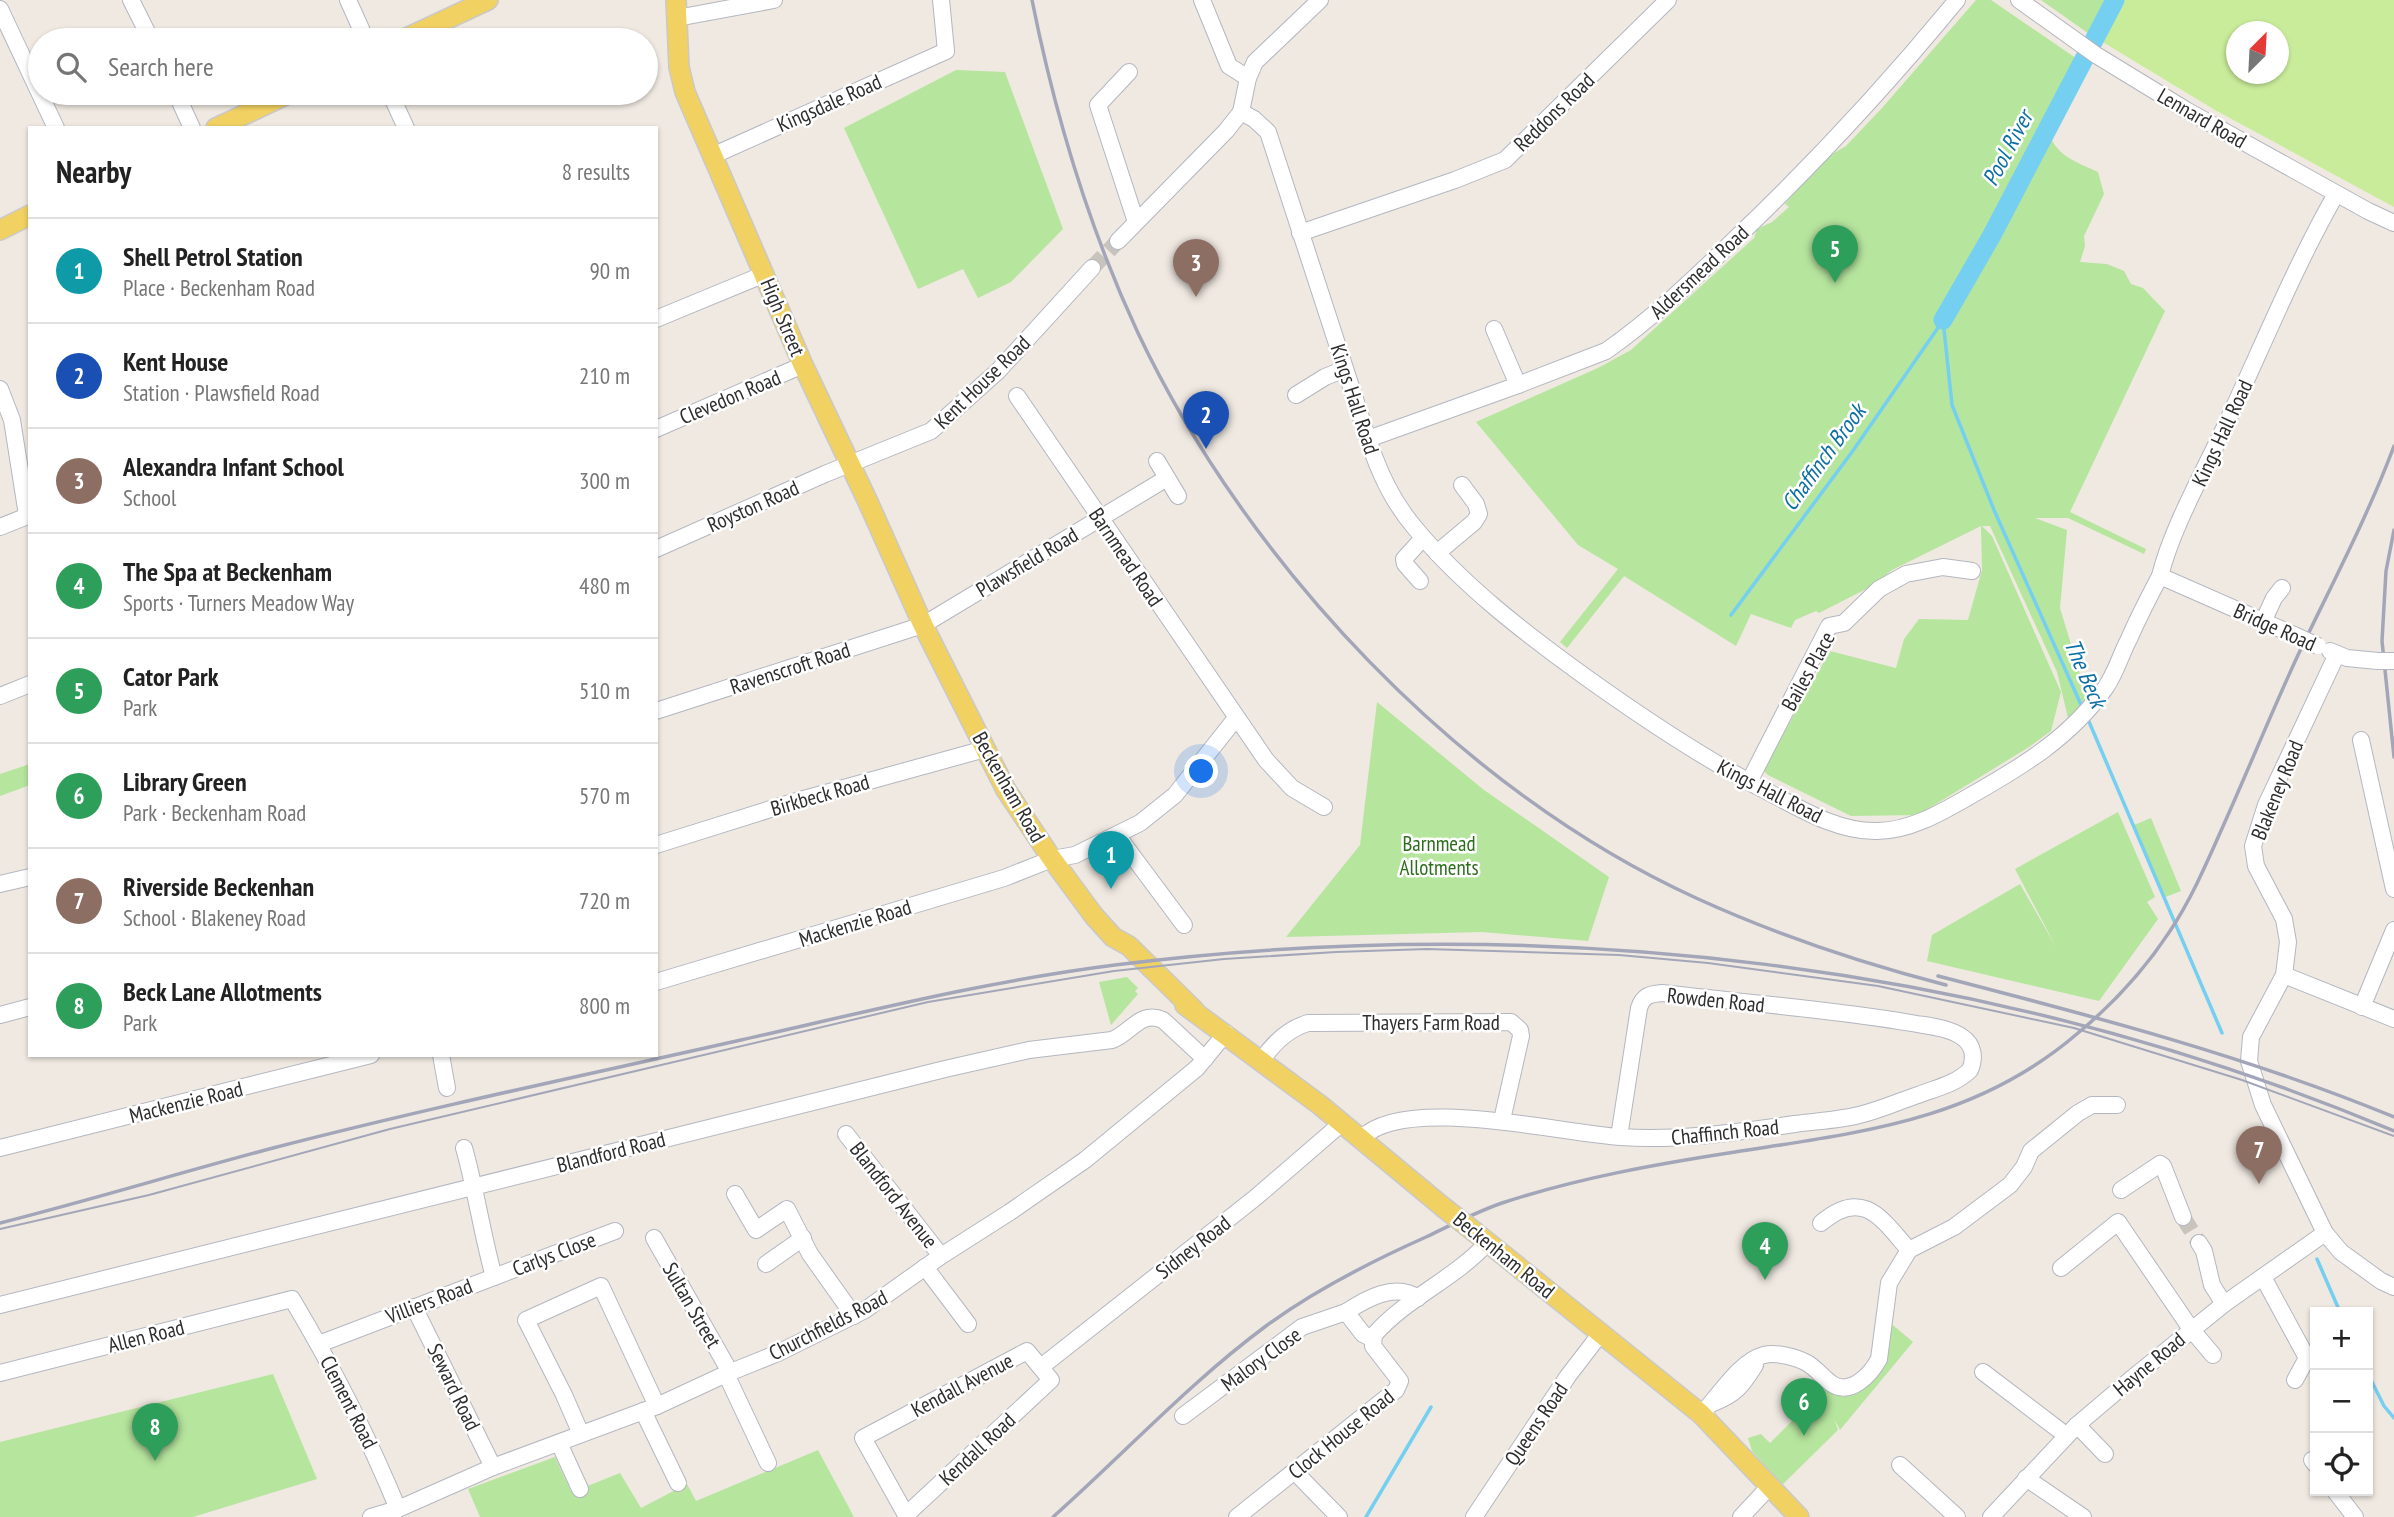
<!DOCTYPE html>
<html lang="en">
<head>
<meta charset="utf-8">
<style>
	body { margin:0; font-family:"PT Sans Narrow",sans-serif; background:#f2f2f2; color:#222 }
	.controls { position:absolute; right:21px; bottom:21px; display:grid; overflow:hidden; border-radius:0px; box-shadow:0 2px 5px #0004 }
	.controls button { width:63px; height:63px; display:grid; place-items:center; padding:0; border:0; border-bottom:2px solid #e0e0e0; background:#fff; color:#222; font:35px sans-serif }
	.compass { position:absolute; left:2226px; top:21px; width:63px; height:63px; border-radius:50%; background:#fff; box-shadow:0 2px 5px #0004; rotate:24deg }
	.you { position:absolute; left:1202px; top:772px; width:24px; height:24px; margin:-18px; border:5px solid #fff; border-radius:50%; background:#1a73e8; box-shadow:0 0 0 10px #1a73e833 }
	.badge { display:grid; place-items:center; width:46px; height:46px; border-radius:50%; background:#db2777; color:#fff; font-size:23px; font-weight:700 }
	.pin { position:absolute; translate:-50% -58px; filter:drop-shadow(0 2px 4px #0008) }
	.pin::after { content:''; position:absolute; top:37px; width:24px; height:21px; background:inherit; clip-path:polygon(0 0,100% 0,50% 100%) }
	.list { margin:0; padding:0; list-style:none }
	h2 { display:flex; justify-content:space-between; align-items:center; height:91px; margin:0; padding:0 28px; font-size:30px }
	h2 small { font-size:23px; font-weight:400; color:#767676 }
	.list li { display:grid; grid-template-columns:46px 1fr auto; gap:21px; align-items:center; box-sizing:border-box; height:105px; padding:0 28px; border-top:2px solid #e0e0e0 }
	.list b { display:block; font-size:26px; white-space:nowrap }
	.list p { margin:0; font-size:23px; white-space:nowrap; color:#767676 }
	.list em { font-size:23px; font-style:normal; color:#767676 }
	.icon { flex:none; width:38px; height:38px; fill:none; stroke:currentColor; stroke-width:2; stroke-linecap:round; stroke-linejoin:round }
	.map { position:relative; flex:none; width:2394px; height:1517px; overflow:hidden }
	.search { position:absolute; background:#fff; box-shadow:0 2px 5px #0004; left:28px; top:28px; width:630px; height:77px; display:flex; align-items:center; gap:18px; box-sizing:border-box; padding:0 24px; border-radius:38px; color:#767676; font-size:26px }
	.panel { position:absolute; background:#fff; box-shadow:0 2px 5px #0004; left:28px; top:126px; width:630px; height:931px; border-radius:0px }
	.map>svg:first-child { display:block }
</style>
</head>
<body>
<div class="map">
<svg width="2394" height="1517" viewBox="0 0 2394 1517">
	<rect width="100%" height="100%" fill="#efe9e1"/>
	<g fill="#b6e59e">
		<path d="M1976 0H1991L2086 65 2049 130C2052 154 2078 163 2098 172L2104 194 2084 236 2085 246 2080 262 2107 264 2124 271 2131 284 2143 288 2165 311 2070 512 2146 549 2144 554 2068 518H2035L2067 530 2060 608 2086 694V711L2068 718 2057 672 1990 526H1982L1992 536 2061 692 2051 731 2029 747 1918 815 1851 816 1768 775 1763 770 1830 651 1896 668 1904 639 1919 619 1968 620 1982 570 1981 526 1892 570 1872 586 1819 613 1816 611 1795 620 1791 628 1751 614 1736 646 1624 576 1567 648 1560 642 1618 569 1578 545 1476 422 1598 368 1631 350 1754 238 1757 229 1772 222 1789 207 1785 204 1809 175 1834 153 1846 146 1882 108Z"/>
		<path d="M2041 0H2112L2092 36Z"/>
		<path d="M956 70 1005 72 1063 229 1011 282 978 298 963 269 918 289 844 128Z"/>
		<path d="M1377 702 1484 790 1609 877 1588 941 1482 932 1286 937 1360 845Z"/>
		<path d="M30 764V785L0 796V774Z"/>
		<path d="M2118 812 2155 897 2147 902 2158 919 2099 1001 1927 961 1932 935 2020 884 2056 947 2015 869Z"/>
		<path d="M2151 818 2181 891 2163 898 2134 825Z"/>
		<path d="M1127 977 1138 988 1135 991 1138 994 1111 1025 1099 982Z"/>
		<path d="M1888 1321 1913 1342 1840 1430 1834 1419 1838 1430 1782 1485 1752 1451 1748 1438 1761 1434 1770 1443 1824 1389 1843 1397 1852 1393 1853 1396 1854 1389 1862 1385Z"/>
		<path d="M273 1374 317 1479 193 1517H0V1442Z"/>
		<path d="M818 1450 854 1517H480L468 1489 555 1457 571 1491 580 1489 620 1473 641 1508 687 1484 696 1501Z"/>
	</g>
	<path fill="#c9ec9a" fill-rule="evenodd" d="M2120 0H2394V207L2215 110 2101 41ZM2236 32H2278V74H2236Z"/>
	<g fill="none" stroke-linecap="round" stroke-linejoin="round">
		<g stroke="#75cff0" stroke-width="3.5">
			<path d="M1943 320 1952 405 1994 510 2082 707"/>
			<path d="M1731 615 1852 452 1942 322"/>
			<path d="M2087 717 2222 1033"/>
			<path d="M2317 1259 2340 1312"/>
			<path d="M2368 1374 2384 1406 2394 1418"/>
			<path d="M1366 1517 1431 1407"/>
		</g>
		<path stroke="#75cff0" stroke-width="19" d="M1943 320 1992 235 2115 0"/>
		<g stroke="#c8c4bd" stroke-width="16" stroke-dasharray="16 8" stroke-linecap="butt">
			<path d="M1092 268 1118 241"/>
			<path d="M2183 1217 2199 1243"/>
		</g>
		<g stroke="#b4b7c1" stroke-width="18">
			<g id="minor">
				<path d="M131 0 151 40"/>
				<path d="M348 0 366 40"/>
				<path d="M1202 0 1229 66 1248 78"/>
				<path d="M1320 0 1255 62 1248 78 1241 112 1254 119 1268 132 1368 439C1379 472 1392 501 1415 528 1463 586 1526 634 1587 678 1647 721 1707 761 1772 794 1804 811 1840 832 1877 831 1910 831 1942 812 1970 796 2023 766 2071 737 2106 687 2116 672 2121 654 2129 639 2138 618 2149 597 2160 576 2172 527 2206 468 2228 420 2263 345 2295 266 2336 194"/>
				<path d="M2019 0 2096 55 2186 110 2368 211 2394 223"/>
				<path d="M0 9 56 128"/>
				<path d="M677 18 774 0"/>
				<path d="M1129 72 1098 105 1136 222"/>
				<path d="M176 93 192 128"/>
				<path d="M390 93 406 128"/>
				<path d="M712 156 946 51 941 0"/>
				<path d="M1300 233 1455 180 1505 160 1668 0"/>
				<path d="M1118 241 1226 131 1241 112"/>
				<path d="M656 319 765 274"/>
				<path d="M1494 329 1518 385"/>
				<path d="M0 389 12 420 27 515"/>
				<path d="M1296 395 1325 377 1345 369"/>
				<path d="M1017 396 1266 760 1292 788 1324 807"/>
				<path d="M656 429 803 365"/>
				<path d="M1368 439 1518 385 1606 351C1653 318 1694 279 1735 239 1814 164 1888 84 1957 0"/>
				<path d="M1157 461 1178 496"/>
				<path d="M0 527 30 515"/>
				<path d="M656 549 825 474 931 431 998 371 1092 268"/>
				<path d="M1437 553 1474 522 1479 514 1476 504 1462 485"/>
				<path d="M2160 576 2294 635"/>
				<path d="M1420 581 1405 564 1404 559 1423 538"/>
				<path d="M2263 622 2274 598 2282 588"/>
				<path d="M2330 651 2347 658 2378 661"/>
				<path d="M2337 654 2266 805 2253 846 2256 866 2284 919 2288 942 2284 975 2251 1037 2249 1061 2263 1105 2325 1233 2341 1252 2381 1281 2394 1287"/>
				<path d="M0 696 30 684"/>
				<path d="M656 711 923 625 1167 478"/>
				<path d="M2361 740 2394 889"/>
				<path d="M1749 782 1829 626 1844 623 1879 589 1906 574 1943 567 1972 571"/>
				<path d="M1117 835 1184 925"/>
				<path d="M656 845 793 802 985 749"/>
				<path d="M0 884 30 877"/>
				<path d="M2284 975 2394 1019"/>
				<path d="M656 982 1004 878 1052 859 1075 855 1140 823 1175 795 1236 718"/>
				<path d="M2362 1007 2394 930"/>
				<path d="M0 1015 30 1007"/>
				<path d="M441 1055 447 1088"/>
				<path d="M1262 1060C1274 1042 1288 1029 1308 1023L1511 1022 1520 1030 1521 1036 1502 1120"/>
				<path d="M846 1134 941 1256"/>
				<path d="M1362 1138C1404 1094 1564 1134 1621 1137 1679 1141 1738 1132 1795 1124 1817 1121 1842 1120 1863 1114 1882 1109 1900 1101 1918 1095 1936 1088 1956 1084 1970 1070 1975 1058 1974 1045 1962 1037 1948 1027 1927 1026 1911 1023 1829 1009 1745 1003 1662 993 1649 994 1643 996 1639 1008L1619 1137"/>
				<path d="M0 1148 371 1055"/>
				<path d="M2121 1190 2160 1164 2163 1166 2183 1217"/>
				<path d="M735 1194 756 1230 787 1209 810 1254 854 1316"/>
				<path d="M1821 1223C1863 1187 1882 1219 1909 1250"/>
				<path d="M654 1238 730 1372"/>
				<path d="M2199 1243 2204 1251 2212 1285 2224 1304"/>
				<path d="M766 1264 803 1238"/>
				<path d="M925 1267 968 1324"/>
				<path d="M2061 1268 2118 1222 2191 1329 2213 1355"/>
				<path d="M494 1277 615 1231"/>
				<path d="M2263 1277 2307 1358 2295 1380"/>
				<path d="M0 1305 945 1069 1029 1050 1112 1040C1131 1033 1140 1010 1163 1020L1205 1059"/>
				<path d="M414 1307 493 1467"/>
				<path d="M1373 1339 1363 1334 1346 1312C1366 1299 1395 1282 1418 1298"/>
				<path d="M319 1344 494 1277C482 1234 476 1190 464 1148"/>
				<path d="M1027 1351 1051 1380 906 1515 863 1438Z"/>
				<path d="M1041 1367 1255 1198 1342 1123"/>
				<path d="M1983 1372 2067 1436"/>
				<path d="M0 1373 292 1299C332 1366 368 1436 398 1509"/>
				<path d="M726 1374 768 1463"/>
				<path d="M1713 1403C1736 1394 1742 1386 1755 1365"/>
				<path d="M643 1411 678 1483"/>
				<path d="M1701 1414C1719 1397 1738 1362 1764 1355 1776 1352 1796 1357 1807 1363 1816 1368 1823 1378 1832 1384 1851 1396 1871 1374 1879 1359L1889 1283 1909 1250 1954 1227 2010 1185 2024 1167 2031 1151 2078 1113 2092 1105H2117"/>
				<path d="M1183 1416 1302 1327 1346 1312"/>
				<path d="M2077 1425 2105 1454"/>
				<path d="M581 1434 564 1395 526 1320 601 1286 657 1406"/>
				<path d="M559 1443 580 1489"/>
				<path d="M2312 1460 2315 1464"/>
				<path d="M1900 1465 1957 1517"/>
				<path d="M1295 1472 1339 1517"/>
				<path d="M2026 1478 2083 1517"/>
				<path d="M2335 1491 2355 1517"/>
				<path d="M371 1517 398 1509 493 1467 657 1406 726 1374 778 1353 865 1310 941 1256 1010 1212 1085 1160 1197 1068 1226 1033"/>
				<path d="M1237 1517 1396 1390 1400 1381 1373 1346 1374 1335C1406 1298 1455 1279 1488 1242"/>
				<path d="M1474 1517 1568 1376 1601 1333"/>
				<path d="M1741 1517 1770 1486"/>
				<path d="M1991 1517 2077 1425 2130 1380 2224 1304 2325 1233"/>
			</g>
		</g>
		<g stroke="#c9c9c9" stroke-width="22">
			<g id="major">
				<path d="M676 0 679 67 685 92 803 365 868 502 923 625 1006 790 1052 859 1094 916 1113 937 1129 946 1194 1010"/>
				<path d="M402 40 488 0"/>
				<path d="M216 128 290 93"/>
				<path d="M0 230 30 215"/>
				<path d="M1185 1005 1320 1105 1443 1207"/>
				<path d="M1476 1233 1701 1414 1799 1517"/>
			</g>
		</g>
		<use href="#minor" stroke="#fff" stroke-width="16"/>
		<use href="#major" stroke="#f2d163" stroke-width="19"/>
		<path stroke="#a3a6b8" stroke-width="2" d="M0 1229 149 1195 390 1129 928 1002 1114 971 1224 959 1336 952 1427 949 1619 955 1708 963 1878 986 2074 1028 2242 1080 2394 1136"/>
		<g stroke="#a3a6b8" stroke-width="3.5">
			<path d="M1032 0C1055 115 1088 226 1138 333 1248 565 1461 791 1696 898 1777 935 1861 963 1946 985"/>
			<path d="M2394 530 2386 571 2382 641 2394 757"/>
			<path d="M1938 976C2093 1016 2246 1056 2394 1117"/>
			<path d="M0 1223C91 1200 182 1172 273 1148 428 1108 585 1075 741 1040 865 1012 987 981 1115 965 1546 911 1992 962 2394 1131"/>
			<path d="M1053 1517C1124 1454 1189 1383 1266 1326 1315 1290 1370 1262 1426 1237 1451 1225 1476 1212 1502 1203 1578 1178 1657 1164 1735 1152 1862 1132 1976 1121 2078 1033 2113 1004 2145 969 2170 931 2192 898 2208 860 2224 824 2249 768 2272 711 2298 655 2331 586 2367 518 2394 446"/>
		</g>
		<g stroke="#b4b7c1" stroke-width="18" stroke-linecap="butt">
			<g id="minor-bridge">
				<path d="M2294 635 2318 646"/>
				<path d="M2378 661H2394"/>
			</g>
		</g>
		<g stroke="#c9c9c9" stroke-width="22" stroke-linecap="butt">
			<path id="major-bridge" d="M1443 1207 1476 1233"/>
		</g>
		<use href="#minor-bridge" stroke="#fff" stroke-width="16"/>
		<use href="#major-bridge" stroke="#f2d163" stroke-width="19"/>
	</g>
	<g text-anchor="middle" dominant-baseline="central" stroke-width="5" stroke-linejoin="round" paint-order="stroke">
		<g font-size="21" fill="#2e2e2e" stroke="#fff">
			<text transform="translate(829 103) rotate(-24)">Kingsdale Road</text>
			<text transform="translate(1554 112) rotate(-44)">Reddons Road</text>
			<text transform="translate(2202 118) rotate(30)">Lennard Road</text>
			<text transform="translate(1699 272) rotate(-43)">Aldersmead Road</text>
			<text transform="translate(783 317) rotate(67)">High Street</text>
			<text transform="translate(982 382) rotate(-44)">Kent House Road</text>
			<text transform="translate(730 397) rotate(-23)">Clevedon Road</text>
			<text transform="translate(1355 399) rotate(72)">Kings Hall Road</text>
			<text transform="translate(2222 433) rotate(-65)">Kings Hall Road</text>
			<text transform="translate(753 506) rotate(-24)">Royston Road</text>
			<text transform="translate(1126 557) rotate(56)">Barnmead Road</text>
			<text transform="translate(1027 562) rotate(-31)">Plawsfield Road</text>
			<text transform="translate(2275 627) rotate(24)">Bridge Road</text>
			<text transform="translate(790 668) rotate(-18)">Ravenscroft Road</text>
			<text transform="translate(1808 671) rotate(-61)">Bailes Place</text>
			<text transform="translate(1009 787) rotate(60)">Beckenham Road</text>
			<text transform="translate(2277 790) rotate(-68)">Blakeney Road</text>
			<text transform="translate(1770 791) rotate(27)">Kings Hall Road</text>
			<text transform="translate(820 795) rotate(-16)">Birkbeck Road</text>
			<text transform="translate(855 923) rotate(-17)">Mackenzie Road</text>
			<text transform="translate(1716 1000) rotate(6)">Rowden Road</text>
			<text x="1431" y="1022">Thayers Farm Road</text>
			<text transform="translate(186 1102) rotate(-14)">Mackenzie Road</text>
			<text transform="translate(1725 1132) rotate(-6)">Chaffinch Road</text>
			<text transform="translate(611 1152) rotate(-14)">Blandford Road</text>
			<text transform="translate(894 1195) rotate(52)">Blandford Avenue</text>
			<text transform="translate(1193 1247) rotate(-38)">Sidney Road</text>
			<text transform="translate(554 1254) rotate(-21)">Carlys Close</text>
			<text transform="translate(1504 1255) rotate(39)">Beckenham Road</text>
			<text transform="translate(429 1301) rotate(-21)">Villiers Road</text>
			<text transform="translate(692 1305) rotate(60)">Sultan Street</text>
			<text transform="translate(828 1325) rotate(-27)">Churchfields Road</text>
			<text transform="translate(146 1336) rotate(-14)">Allen Road</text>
			<text transform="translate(1261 1359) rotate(-36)">Malory Close</text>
			<text transform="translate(2149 1364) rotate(-40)">Hayne Road</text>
			<text transform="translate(962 1385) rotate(-28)">Kendall Avenue</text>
			<text transform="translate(454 1387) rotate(64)">Seward Road</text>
			<text transform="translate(349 1402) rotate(63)">Clement Road</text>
			<text transform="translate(1536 1424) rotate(-56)">Queens Road</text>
			<text transform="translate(1341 1434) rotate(-39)">Clock House Road</text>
			<text transform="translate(977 1449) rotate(-43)">Kendall Road</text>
		</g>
		<g font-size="21" fill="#2c6e1b" stroke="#fff">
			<text x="1439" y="843">Barnmead<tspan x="1439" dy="24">Allotments</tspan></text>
		</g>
		<g font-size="23" font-style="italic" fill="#0d6fa3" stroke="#fff">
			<text transform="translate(2007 148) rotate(-62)">Pool River</text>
			<text transform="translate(1823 457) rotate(-54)">Chaffinch Brook</text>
			<text transform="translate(2086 673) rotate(67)">The Beck</text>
		</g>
	</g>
</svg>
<div class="controls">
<button>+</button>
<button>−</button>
<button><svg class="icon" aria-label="locate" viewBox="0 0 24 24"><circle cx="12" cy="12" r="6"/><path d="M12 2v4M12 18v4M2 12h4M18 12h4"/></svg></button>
</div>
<svg class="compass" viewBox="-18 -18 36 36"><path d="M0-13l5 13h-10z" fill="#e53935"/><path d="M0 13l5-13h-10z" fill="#767676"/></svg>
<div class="you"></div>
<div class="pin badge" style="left:1111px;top:889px;background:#0f9aa8">1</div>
<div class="pin badge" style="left:1206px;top:449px;background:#1a4fb4">2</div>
<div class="pin badge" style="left:1196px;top:297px;background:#8d6e63">3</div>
<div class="pin badge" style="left:1765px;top:1280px;background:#2e9e5b">4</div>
<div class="pin badge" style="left:1835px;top:283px;background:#2e9e5b">5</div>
<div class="pin badge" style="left:1804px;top:1436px;background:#2e9e5b">6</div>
<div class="pin badge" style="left:2259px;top:1184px;background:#8d6e63">7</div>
<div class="pin badge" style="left:155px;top:1461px;background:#2e9e5b">8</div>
<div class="search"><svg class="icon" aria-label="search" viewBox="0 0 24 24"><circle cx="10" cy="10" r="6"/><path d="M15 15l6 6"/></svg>Search here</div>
<section class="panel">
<h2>Nearby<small>8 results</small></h2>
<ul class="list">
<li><span class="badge" style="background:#0f9aa8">1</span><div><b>Shell Petrol Station</b><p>Place · Beckenham Road</p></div><em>90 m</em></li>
<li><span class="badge" style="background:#1a4fb4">2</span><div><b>Kent House</b><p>Station · Plawsfield Road</p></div><em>210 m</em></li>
<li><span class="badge" style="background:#8d6e63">3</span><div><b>Alexandra Infant School</b><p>School</p></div><em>300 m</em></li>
<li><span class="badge" style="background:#2e9e5b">4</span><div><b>The Spa at Beckenham</b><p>Sports · Turners Meadow Way</p></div><em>480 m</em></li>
<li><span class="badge" style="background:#2e9e5b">5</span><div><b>Cator Park</b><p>Park</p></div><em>510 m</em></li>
<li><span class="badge" style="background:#2e9e5b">6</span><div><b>Library Green</b><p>Park · Beckenham Road</p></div><em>570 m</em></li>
<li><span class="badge" style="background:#8d6e63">7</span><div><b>Riverside Beckenhan</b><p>School · Blakeney Road</p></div><em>720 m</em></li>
<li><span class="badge" style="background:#2e9e5b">8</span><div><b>Beck Lane Allotments</b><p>Park</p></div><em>800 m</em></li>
</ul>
</section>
</div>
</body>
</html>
